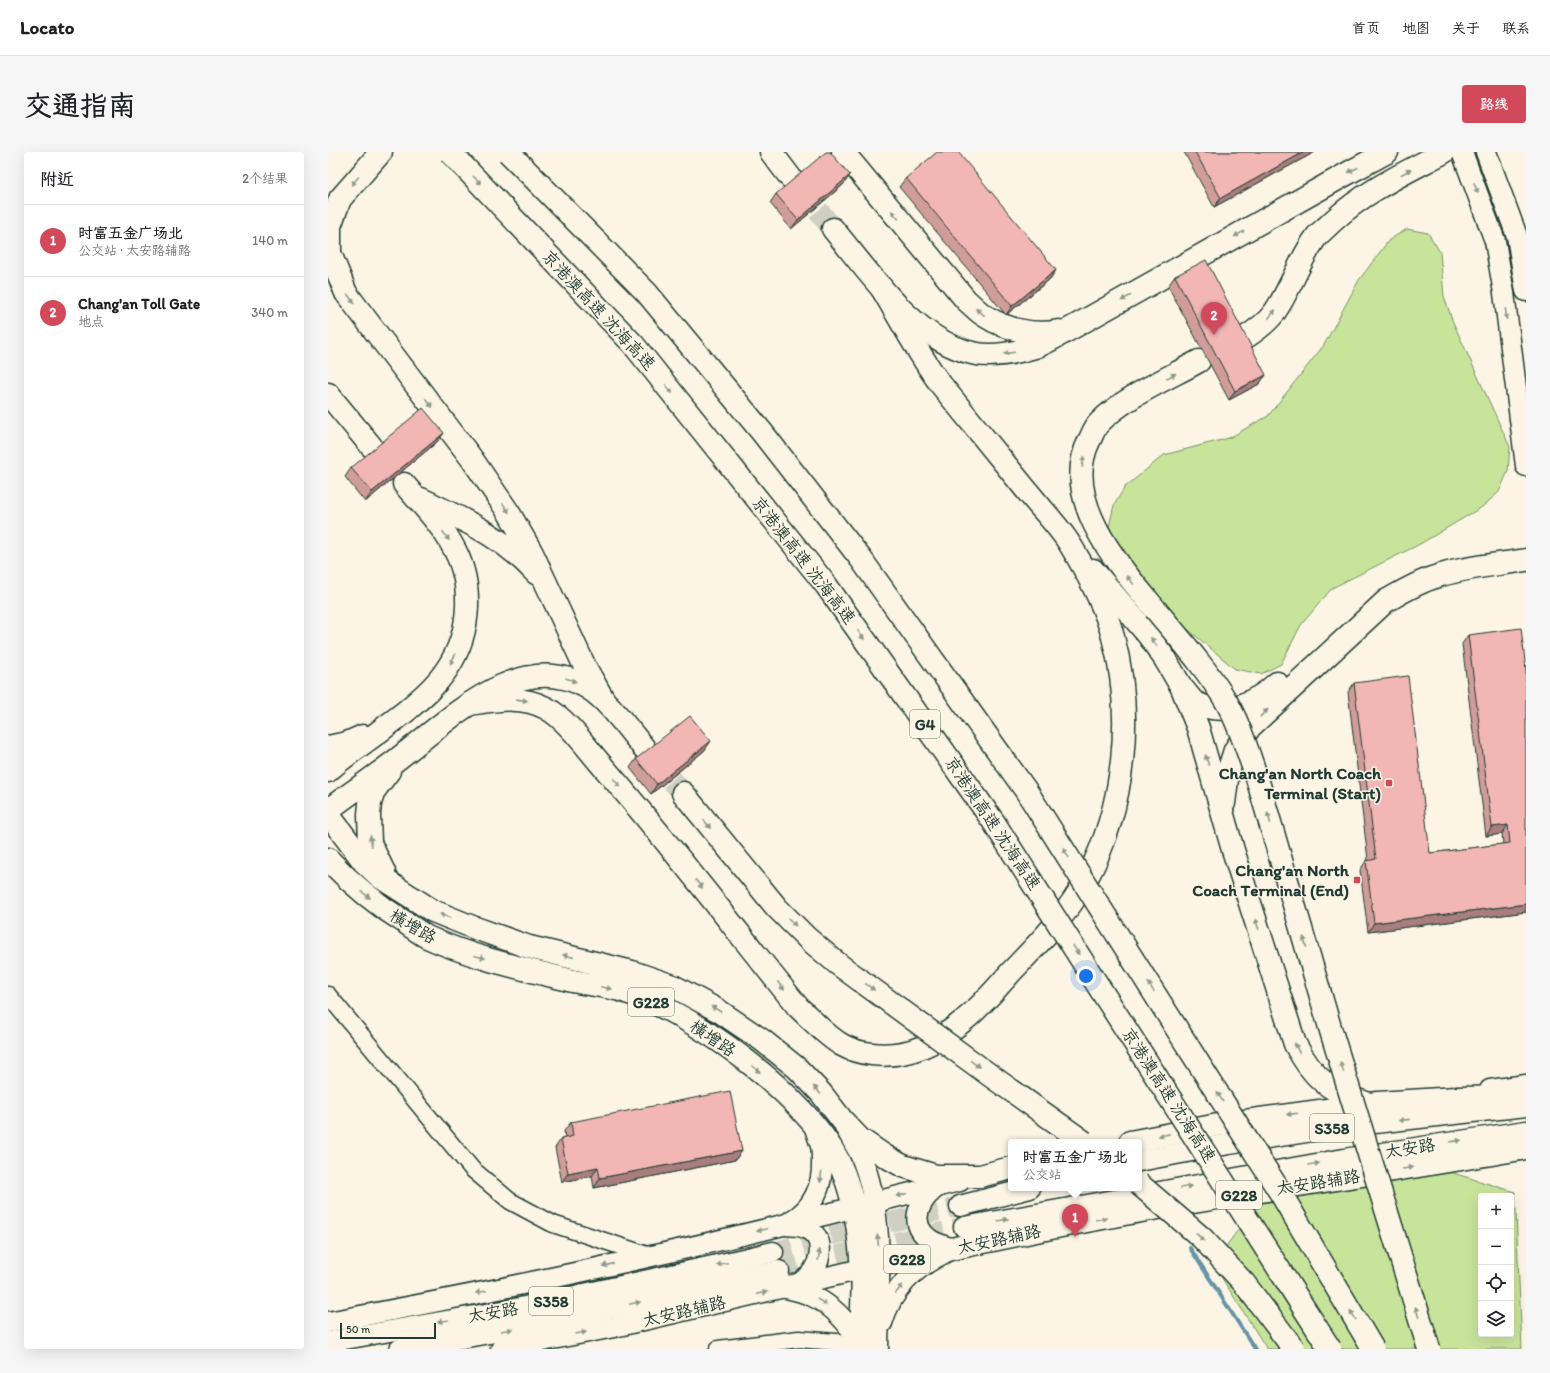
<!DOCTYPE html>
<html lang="zh">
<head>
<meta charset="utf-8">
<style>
	body { margin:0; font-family:Itim,"LXGW WenKai TC",sans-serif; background:#f6f6f6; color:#202124 }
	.controls { position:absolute; right:12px; bottom:12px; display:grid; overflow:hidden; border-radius:4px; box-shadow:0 4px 16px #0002 }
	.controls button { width:36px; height:36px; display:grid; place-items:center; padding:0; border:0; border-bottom:1px solid #e0e0e0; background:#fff; color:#202124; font:20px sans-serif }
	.scale { position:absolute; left:12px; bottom:10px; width:96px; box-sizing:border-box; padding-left:4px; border:2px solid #1f3d34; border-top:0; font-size:11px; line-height:14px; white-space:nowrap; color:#1f3d34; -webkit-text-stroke:3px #fcf5e5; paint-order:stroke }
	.you { position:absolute; left:758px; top:824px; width:14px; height:14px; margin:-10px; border:3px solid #fff; border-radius:50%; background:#1a73e8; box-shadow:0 0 0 6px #1a73e833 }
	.badge { display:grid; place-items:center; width:26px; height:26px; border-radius:50%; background:#d1495b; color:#fff; font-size:13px; font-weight:700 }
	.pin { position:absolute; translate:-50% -33px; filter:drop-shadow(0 1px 2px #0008) }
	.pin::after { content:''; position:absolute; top:21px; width:14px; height:12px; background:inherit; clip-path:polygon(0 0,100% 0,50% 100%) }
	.popup { position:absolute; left:680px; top:987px; width:134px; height:52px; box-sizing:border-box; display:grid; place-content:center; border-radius:4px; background:#fff; filter:drop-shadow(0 1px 3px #0005); font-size:13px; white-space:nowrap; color:#757577 }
	.popup b { font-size:15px; color:#202124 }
	.popup::after { content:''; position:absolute; left:50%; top:100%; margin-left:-8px; border:8px solid transparent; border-top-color:#fff }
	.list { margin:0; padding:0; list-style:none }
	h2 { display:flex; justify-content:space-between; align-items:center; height:52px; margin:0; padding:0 16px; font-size:17px }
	h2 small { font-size:13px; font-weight:400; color:#757577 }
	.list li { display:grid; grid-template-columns:26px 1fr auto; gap:12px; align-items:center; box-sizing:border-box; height:72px; padding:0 16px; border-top:1px solid #e0e0e0 }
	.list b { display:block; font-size:15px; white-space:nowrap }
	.list p { margin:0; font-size:13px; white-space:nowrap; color:#757577 }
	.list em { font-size:13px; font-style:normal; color:#757577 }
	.icon { flex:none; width:22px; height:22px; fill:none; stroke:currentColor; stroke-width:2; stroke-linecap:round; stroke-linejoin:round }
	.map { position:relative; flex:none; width:1198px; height:1197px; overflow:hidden; border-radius:4px }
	header { display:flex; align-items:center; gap:24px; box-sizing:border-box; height:56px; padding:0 20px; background:#fff; border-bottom:1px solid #e0e0e0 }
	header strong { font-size:19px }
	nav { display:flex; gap:22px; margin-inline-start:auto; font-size:14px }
	.intro { display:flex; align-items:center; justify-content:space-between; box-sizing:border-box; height:96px; padding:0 24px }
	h1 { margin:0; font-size:28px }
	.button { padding:10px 18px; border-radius:4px; background:#d1495b; color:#fff; font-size:14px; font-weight:700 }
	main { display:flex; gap:24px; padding:0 24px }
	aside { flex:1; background:#fff; border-radius:4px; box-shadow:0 4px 16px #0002 }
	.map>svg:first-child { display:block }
</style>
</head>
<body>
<header>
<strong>Locato</strong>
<nav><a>首页</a><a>地图</a><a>关于</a><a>联系</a></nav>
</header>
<div class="intro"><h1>交通指南</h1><a class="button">路线</a></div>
<main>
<aside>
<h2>附近<small>2个结果</small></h2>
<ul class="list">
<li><span class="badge">1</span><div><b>时富五金广场北</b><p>公交站 · 太安路辅路</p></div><em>140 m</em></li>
<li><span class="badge">2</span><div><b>Chang'an Toll Gate</b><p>地点</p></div><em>340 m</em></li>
</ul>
</aside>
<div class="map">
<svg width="1198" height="1197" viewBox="0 0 1198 1197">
	<rect width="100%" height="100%" fill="#fcf5e5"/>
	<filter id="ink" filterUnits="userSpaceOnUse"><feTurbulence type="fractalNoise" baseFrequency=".025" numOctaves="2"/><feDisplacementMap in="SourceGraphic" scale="8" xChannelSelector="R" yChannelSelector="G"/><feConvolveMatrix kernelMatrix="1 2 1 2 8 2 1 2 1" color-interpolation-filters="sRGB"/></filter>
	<g filter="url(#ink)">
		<g fill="#c8e49b" stroke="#749068" fill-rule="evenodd">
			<path d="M1079 77 1100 81 1112 100 1116 144 1124 168 1182 295 1180 319 1171 340 1154 355 1092 392 1004 436 973 473 953 512 933 522 907 517 836 457 788 398 781 375 786 353 797 335 836 303 901 286 940 264 996 193 1031 128 1061 88Z"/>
			<path d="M1122 1020 1187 1040 1194 1197H939L885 1112 929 1052ZM1153 1044H1183V1182H1153Z"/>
		</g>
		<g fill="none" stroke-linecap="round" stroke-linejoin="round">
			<path stroke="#6693a7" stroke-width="4" d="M862 1096 927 1197"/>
			<g stroke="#d0d0c2" stroke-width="20" stroke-dasharray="20 10" stroke-linecap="butt">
				<path d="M445 1100 505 1083 632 1054"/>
				<path d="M451 1119 510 1103 636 1075"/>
			</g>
			<g stroke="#d0d0c2" stroke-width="22" stroke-dasharray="22 11" stroke-linecap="butt">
				<path d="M469 33 505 77"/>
				<path d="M322 603 355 641"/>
			</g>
			<g stroke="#1f3d34" stroke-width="19">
				<g id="minor">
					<path d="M0 843 144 1017 182 1049 225 1072 322 1104"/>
					<path d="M390 1197 471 1187 532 1192"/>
				</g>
			</g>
			<g stroke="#1f3d34" stroke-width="23">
				<g id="major">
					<path d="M1134 0 1167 89 1176 141 1198 314"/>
					<path d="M1158 0 1189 84 1198 139"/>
					<path d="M1162 938 1198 933"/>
					<path d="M517 975C522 984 527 993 532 1002 557 1059 551 1135 550 1197"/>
					<path d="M811 1009 901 992 1011 975 1198 954"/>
					<path d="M612 1033C593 1045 578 1070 601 1087 608 1092 617 1094 625 1097"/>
					<path d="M632 1054 702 1036"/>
					<path d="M463 1069C485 1057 495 1034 494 1009 494 1004 494 999 493 994 491 988 489 982 487 976"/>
					<path d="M458 1073C464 1074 471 1073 477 1076 498 1084 494 1109 482 1123 478 1127 473 1130 469 1133"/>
					<path d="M636 1075 1016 1007 1198 979"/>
					<path d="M458 1136C466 1138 475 1140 482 1143 504 1153 521 1171 532 1192"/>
					<path d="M0 1170C153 1142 305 1110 455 1073 514 1059 573 1043 632 1029"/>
					<path d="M554 1171C564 1137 585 1117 616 1101"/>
					<path d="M0 1190 192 1156 385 1114 445 1100"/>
					<path d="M72 1197 194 1175 451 1119"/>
					<path d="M173 1197 286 1175 534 1117 532 1197"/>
				</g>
			</g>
			<g stroke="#1f3d34" stroke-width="25">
				<g id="highway">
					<path d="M53 0 12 47 2 74V101L18 141 144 307 181 361 204 401 257 515 275 547"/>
					<path d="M443 0 462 25"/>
					<path d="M515 0 638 148C644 153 650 160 657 164 679 178 706 184 731 179"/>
					<path d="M505 77C542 121 585 187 644 201 664 206 687 201 707 195 719 191 731 183 742 177L1022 20 1059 0"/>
					<path d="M915 187C926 180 938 172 946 161 963 137 971 108 989 84 994 79 1000 74 1005 69 1037 39 1077 21 1116 0"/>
					<path d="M0 242 43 294"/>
					<path d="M93 347C136 368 174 384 208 421"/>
					<path d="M765 418 821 484 837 507 854 536 870 576 905 698 967 892C986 928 1003 940 1041 952"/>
					<path d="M827 457C792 415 732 348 761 289 764 284 766 276 771 271 796 245 839 227 871 209"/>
					<path d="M855 537C859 541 863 548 868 551 896 565 928 551 949 531"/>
					<path d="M141 552C168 548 194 543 218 556 239 567 261 599 277 617 344 694 406 776 470 855 484 868 498 884 514 893 523 898 534 901 544 902 581 906 607 892 635 869 653 855 668 837 683 820 711 791 740 762 759 726 797 655 806 562 785 485 777 453 760 422 743 394 733 377 717 361 704 345 674 308 644 271 614 234 591 204 573 168 553 135"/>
					<path d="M0 595 19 591 35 584"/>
					<path d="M0 619C8 611 17 605 26 598 43 586 60 573 77 560 92 547 108 534 119 517 144 480 146 429 123 391 111 369 92 351 76 332"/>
					<path d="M355 641 449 756 479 786 510 812"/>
					<path d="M896 651 900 620 907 598 922 575 1058 449C1074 440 1090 430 1107 425 1136 415 1168 413 1198 408"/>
					<path d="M0 658C25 639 51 622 76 602 124 565 195 495 260 536 280 548 300 577 316 596"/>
					<path d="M0 662 36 710 52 725 105 759 147 776 201 795 304 820 345 834 391 859 434 888 469 916 493 941 514 968 532 987 557 1004 575 1014 608 1024H652L683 1016"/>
					<path d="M0 707C23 732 49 753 78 771 85 776 92 781 99 785 145 806 196 817 245 829 262 833 281 834 298 840 366 861 478 944 510 1008 527 1044 531 1079 534 1117 642 1092 751 1069 860 1051 972 1032 1085 1016 1198 996"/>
					<path d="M56 720 42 691 41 663 42 651 46 639 61 619"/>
					<path d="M802 990 895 972 1050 951 1128 946 1198 945"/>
				</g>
			</g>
			<use href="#minor" stroke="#fcf5e5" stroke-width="16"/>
			<use href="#major" stroke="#fcf5e5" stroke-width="20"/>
			<use href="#highway" stroke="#fcf5e5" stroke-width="22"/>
			<g stroke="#1f3d34" stroke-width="25" stroke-linecap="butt">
				<g id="highway-bridge">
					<path d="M122 0 305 192 498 433 665 669 1002 1197"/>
					<path d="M180 0 319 141 433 279 533 407 699 640 952 1040 1045 1197"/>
					<path d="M827 457C852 487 878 516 898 549 912 573 920 601 929 626L1003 879 1101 1197"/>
					<path d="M510 812 663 924 756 990"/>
					<path d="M811 1032 874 1086 916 1131 966 1197"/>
				</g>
			</g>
			<use href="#highway-bridge" stroke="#fcf5e5" stroke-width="22"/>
		</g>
		<g fill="#d09d9b" stroke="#1f3d34">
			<path d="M856 0H987L886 55Z"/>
			<path d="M578 26 728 118 722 127 678 163 571 35Z"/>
			<path d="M516 32 463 77 442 51 448 42Z"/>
			<path d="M847 124 938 223 931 232 901 248 840 134Z"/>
			<path d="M116 281 109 290 37 350 17 325 23 316Z"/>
			<path d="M1140 483 1198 760 1040 780 1032 718 1038 709 1040 708 1020 540 1026 531 1102 701 1175 692 1174 682 1158 684 1134 492Z"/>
			<path d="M377 598 323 642 302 616 308 607Z"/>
			<path d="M243 970 414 999 407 1008 266 1036 264 1024 234 1030 227 996 233 987 237 986 236 979Z"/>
		</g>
		<g fill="#a97f7e" stroke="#1f3d34">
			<path d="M976 0H987L886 55 893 46Z"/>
			<path d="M522 23 516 32 463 77 470 68Z"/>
			<path d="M728 118 722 127 678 163 684 154Z"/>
			<path d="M938 223 931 232 901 248 907 239Z"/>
			<path d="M116 281 109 290 37 350 44 340Z"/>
			<path d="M383 589 377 598 323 642 329 632Z"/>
			<path d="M1180 673 1174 682 1158 684 1164 675Z"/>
			<path d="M1198 752V760L1040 780 1046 771Z"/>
			<path d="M414 999 407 1008 266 1036 272 1026Z"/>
			<path d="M270 1015 264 1024 234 1030 240 1021Z"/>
		</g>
		<g fill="#f2b6b4" stroke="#1f3d34">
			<path d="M498 0H502L522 23 470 68 448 42Z"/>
			<path d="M609 0H630L728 118 684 154 578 26Z"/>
			<path d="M867 0H976L893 46Z"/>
			<path d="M878 108 938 223 907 239 847 124Z"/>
			<path d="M95 256 116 281 44 340 23 316Z"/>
			<path d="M1193 476 1198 518V752L1046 771 1038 709 1048 707 1026 531 1080 524 1102 701 1182 691 1180 673 1164 675 1140 483Z"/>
			<path d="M362 564 383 589 329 632 308 607Z"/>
			<path d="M402 939 414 999 272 1026 270 1015 240 1021 233 987 245 984 243 970Z"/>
		</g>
		<defs><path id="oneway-solid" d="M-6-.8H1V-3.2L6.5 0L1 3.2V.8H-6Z"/></defs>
		<g fill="#8e998c">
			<use href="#oneway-solid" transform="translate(1025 18) rotate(152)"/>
			<use href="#oneway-solid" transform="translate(1078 20) rotate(-28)"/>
			<use href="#oneway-solid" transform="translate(149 28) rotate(46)"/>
			<use href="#oneway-solid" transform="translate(27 29) rotate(130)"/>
			<use href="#oneway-solid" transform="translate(1148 36) rotate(69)"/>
			<use href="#oneway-solid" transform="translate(567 63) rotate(-130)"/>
			<use href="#oneway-solid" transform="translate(911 82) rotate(151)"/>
			<use href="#oneway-solid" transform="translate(798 146) rotate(151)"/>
			<use href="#oneway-solid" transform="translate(23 147) rotate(53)"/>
			<use href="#oneway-solid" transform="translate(652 160) rotate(-142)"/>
			<use href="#oneway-solid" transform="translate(944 162) rotate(-51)"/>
			<use href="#oneway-solid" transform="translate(1178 162) rotate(83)"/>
			<use href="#oneway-solid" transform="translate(681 201) rotate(173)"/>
			<use href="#oneway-solid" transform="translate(843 224) rotate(-28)"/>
			<use href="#oneway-solid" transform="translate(341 237) rotate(51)"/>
			<use href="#oneway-solid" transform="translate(101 251) rotate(53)"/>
			<use href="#oneway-solid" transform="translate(755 310) rotate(-82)"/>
			<use href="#oneway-solid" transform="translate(178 356) rotate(56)"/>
			<use href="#oneway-solid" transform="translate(118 384) rotate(55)"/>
			<use href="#oneway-solid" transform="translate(802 428) rotate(-130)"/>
			<use href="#oneway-solid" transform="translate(533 483) rotate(55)"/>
			<use href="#oneway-solid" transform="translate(826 490) rotate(-125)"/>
			<use href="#oneway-solid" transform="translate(125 507) rotate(118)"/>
			<use href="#oneway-solid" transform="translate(243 528) rotate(20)"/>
			<use href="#oneway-solid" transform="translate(194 548) rotate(8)"/>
			<use href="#oneway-solid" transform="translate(936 561) rotate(-44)"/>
			<use href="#oneway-solid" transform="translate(879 608) rotate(-107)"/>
			<use href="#oneway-solid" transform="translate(289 631) rotate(50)"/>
			<use href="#oneway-solid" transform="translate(941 666) rotate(-106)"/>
			<use href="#oneway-solid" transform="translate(379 672) rotate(51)"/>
			<use href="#oneway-solid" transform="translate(43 689) rotate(-99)"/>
			<use href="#oneway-solid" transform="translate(738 701) rotate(-122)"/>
			<use href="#oneway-solid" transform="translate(371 732) rotate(51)"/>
			<use href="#oneway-solid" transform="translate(38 743) rotate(38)"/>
			<use href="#oneway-solid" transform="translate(117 764) rotate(-157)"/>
			<use href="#oneway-solid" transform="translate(464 770) rotate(45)"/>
			<use href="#oneway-solid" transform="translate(929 772) rotate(-108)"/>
			<use href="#oneway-solid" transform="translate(977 790) rotate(-106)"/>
			<use href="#oneway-solid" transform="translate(748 798) rotate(57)"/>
			<use href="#oneway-solid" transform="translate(240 804) rotate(-167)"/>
			<use href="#oneway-solid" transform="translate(152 805) rotate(15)"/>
			<use href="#oneway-solid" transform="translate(453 834) rotate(51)"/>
			<use href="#oneway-solid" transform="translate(542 835) rotate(36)"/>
			<use href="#oneway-solid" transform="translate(823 835) rotate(-122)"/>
			<use href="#oneway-solid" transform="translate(278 836) rotate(12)"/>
			<use href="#oneway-solid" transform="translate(388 857) rotate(-150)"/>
			<use href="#oneway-solid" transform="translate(969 896) rotate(-115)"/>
			<use href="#oneway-solid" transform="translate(647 912) rotate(36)"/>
			<use href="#oneway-solid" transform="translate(1014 915) rotate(-107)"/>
			<use href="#oneway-solid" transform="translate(428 917) rotate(40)"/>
			<use href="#oneway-solid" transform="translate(489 938) rotate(-132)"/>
			<use href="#oneway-solid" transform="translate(892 945) rotate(-122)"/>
			<use href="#oneway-solid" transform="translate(964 962) rotate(173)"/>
			<use href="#oneway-solid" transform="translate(1076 968) rotate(174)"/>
			<use href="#oneway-solid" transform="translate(836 983) rotate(169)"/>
			<use href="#oneway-solid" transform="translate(1128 989) rotate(-9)"/>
			<use href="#oneway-solid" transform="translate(986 1012) rotate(-10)"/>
			<use href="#oneway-solid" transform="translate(1080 1016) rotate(-9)"/>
			<use href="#oneway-solid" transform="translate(493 1025) rotate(97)"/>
			<use href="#oneway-solid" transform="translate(858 1035) rotate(-10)"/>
			<use href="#oneway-solid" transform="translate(574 1043) rotate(166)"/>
			<use href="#oneway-solid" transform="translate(773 1067) rotate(-10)"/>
			<use href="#oneway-solid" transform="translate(675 1068) rotate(-10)"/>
			<use href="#oneway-solid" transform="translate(434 1078) rotate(167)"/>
			<use href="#oneway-solid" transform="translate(872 1085) rotate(43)"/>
			<use href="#oneway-solid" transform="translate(550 1088) rotate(-94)"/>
			<use href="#oneway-solid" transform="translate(491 1103) rotate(-82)"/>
			<use href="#oneway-solid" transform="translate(394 1112) rotate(166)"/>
			<use href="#oneway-solid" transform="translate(280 1113) rotate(167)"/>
			<use href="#oneway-solid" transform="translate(571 1137) rotate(-52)"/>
			<use href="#oneway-solid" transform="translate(153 1140) rotate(168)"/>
			<use href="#oneway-solid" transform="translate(434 1141) rotate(-13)"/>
			<use href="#oneway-solid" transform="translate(494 1150) rotate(32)"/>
			<use href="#oneway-solid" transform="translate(307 1151) rotate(-12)"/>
			<use href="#oneway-solid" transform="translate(1089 1160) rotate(-107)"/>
			<use href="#oneway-solid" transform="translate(1025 1163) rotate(-121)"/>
			<use href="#oneway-solid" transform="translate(115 1169) rotate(170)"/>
			<use href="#oneway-solid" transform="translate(179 1178) rotate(-10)"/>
			<use href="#oneway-solid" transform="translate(253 1181) rotate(-11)"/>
		</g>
	</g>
	<g fill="#d1495b" stroke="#fcf5e5" stroke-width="1.5">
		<rect x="1057" y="627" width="8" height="8" rx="2"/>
		<rect x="1025" y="724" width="8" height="8" rx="2"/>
	</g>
	<g text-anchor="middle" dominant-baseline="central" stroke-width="3" stroke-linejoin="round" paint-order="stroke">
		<g fill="#fcf5e5" stroke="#617469" stroke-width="1">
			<rect x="582" y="558" width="30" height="28" rx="3"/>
			<rect x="300" y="836" width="46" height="28" rx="3"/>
			<rect x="982" y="962" width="44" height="28" rx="3"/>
			<rect x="888" y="1029" width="46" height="28" rx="3"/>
			<rect x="556" y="1093" width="46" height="28" rx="3"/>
			<rect x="201" y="1135" width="44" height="28" rx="3"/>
		</g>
		<g font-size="16" font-weight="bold" fill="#1f3d34">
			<text x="597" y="572">G4</text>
			<text x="323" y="850">G228</text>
			<text x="1004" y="976">S358</text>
			<text x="911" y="1043">G228</text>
			<text x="579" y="1107">G228</text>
			<text x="223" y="1149">S358</text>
		</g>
		<g font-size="17" fill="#1f3d34" stroke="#fcf5e5">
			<text transform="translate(271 158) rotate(47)">京港澳高速 沈海高速</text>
			<text transform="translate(476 408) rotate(52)">京港澳高速 沈海高速</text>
			<text transform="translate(665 671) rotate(56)">京港澳高速 沈海高速</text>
			<text transform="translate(85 774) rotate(30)">横增路</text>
			<text transform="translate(385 886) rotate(34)">横增路</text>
			<text transform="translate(841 943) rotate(57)">京港澳高速 沈海高速</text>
			<text transform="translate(1082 996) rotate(-9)">太安路</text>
			<text transform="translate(990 1030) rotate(-9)">太安路辅路</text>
			<text transform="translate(671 1087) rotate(-12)">太安路辅路</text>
			<text transform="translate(356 1159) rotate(-13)">太安路辅路</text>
			<text transform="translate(165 1160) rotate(-10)">太安路</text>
		</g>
		<g font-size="17" font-weight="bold" fill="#1f3d34" stroke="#fcf5e5" text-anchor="end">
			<text x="1053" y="621">Chang'an North Coach<tspan x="1053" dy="20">Terminal (Start)</tspan></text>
			<text x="1021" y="718">Chang'an North<tspan x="1021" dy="20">Coach Terminal (End)</tspan></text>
		</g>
	</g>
</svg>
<div class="controls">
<button>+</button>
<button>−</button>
<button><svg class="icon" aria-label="locate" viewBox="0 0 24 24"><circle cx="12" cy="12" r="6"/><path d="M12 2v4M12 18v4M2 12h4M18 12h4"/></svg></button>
<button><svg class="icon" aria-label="layers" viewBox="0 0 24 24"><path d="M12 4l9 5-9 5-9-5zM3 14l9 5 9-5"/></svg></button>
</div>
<div class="scale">50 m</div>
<div class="you"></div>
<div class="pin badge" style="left:747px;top:1085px">1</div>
<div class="popup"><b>时富五金广场北</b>公交站</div>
<div class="pin badge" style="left:886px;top:183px">2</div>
</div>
</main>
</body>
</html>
